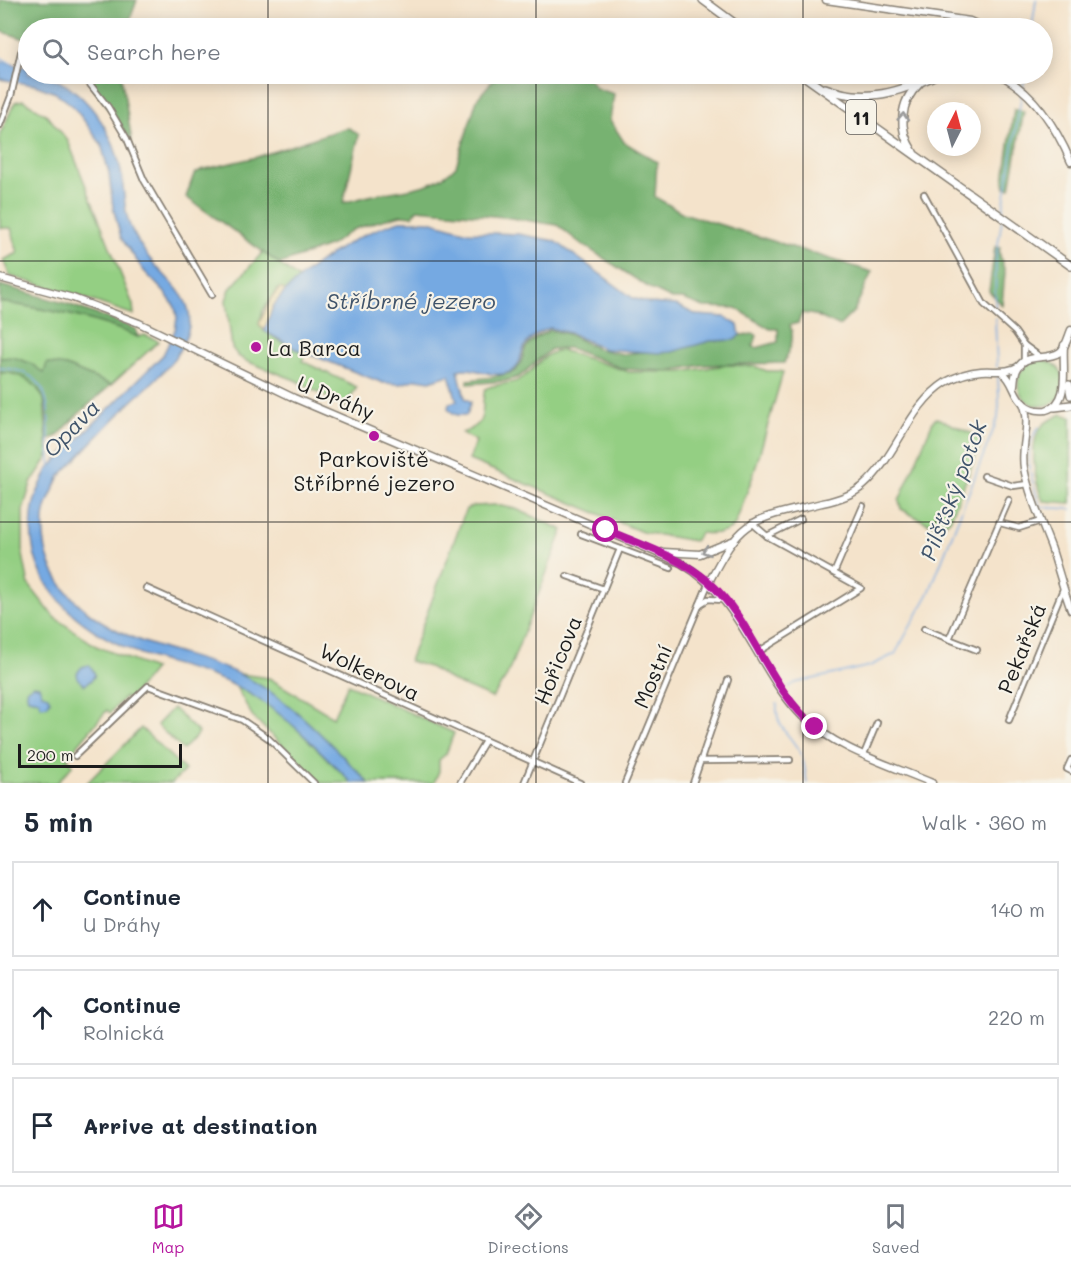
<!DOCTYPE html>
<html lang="en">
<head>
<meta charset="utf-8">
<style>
	body { margin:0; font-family:Mali,sans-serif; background:#f2f2f3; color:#1f2937 }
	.compass { position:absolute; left:927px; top:102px; width:54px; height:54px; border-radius:50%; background:#fff; box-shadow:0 3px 15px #0003; rotate:6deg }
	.scale { position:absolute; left:18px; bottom:15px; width:164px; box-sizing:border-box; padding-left:6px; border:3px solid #1c1c1c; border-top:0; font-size:16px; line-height:21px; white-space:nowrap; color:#1c1c1c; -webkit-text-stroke:4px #f7f3e8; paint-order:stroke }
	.stop { position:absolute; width:18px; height:18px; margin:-14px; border:4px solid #b5179e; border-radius:50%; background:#fff }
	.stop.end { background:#b5179e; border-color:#fff; box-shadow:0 2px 6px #0008 }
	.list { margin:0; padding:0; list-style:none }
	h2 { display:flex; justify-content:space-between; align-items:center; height:78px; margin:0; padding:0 24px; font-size:26px }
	h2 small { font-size:20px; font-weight:400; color:#747a83 }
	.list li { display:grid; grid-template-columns:39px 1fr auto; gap:18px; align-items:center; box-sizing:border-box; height:96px; margin:0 12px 12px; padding:0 12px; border:2px solid #e0e1e3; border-radius:0px }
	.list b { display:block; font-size:22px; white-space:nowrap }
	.list p { margin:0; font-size:20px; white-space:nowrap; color:#747a83 }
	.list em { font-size:20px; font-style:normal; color:#747a83 }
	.icon { flex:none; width:33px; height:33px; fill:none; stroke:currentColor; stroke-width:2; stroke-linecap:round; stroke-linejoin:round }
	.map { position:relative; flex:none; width:1071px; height:783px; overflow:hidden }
	.search { position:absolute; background:#fff; box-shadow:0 3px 15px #0003; left:18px; right:18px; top:18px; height:66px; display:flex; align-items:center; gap:15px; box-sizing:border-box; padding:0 21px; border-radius:33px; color:#747a83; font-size:22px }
	.sheet { height:402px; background:#fff }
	nav { display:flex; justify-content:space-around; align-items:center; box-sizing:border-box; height:84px; border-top:2px solid #e0e1e3; background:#fff; font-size:16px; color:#747a83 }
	nav a { display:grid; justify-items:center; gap:3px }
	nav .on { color:#b5179e }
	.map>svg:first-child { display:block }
</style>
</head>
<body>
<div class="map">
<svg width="1071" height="783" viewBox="0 0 1071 783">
	<rect width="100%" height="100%" fill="#f7f3e8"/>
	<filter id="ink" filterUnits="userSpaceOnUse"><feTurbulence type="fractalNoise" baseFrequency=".0167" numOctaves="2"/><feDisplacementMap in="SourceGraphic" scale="12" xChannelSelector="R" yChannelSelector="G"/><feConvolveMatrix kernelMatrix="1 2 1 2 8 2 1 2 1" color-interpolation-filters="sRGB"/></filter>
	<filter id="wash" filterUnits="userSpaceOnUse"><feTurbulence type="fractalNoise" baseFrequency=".008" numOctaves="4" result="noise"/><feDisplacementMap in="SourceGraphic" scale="24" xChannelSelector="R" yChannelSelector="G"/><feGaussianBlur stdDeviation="1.35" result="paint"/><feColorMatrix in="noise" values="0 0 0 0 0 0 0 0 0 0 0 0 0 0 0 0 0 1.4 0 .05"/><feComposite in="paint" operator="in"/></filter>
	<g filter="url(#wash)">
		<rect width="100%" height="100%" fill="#f4e3cb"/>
		<g fill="#94cf83" stroke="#587650" stroke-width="1.5">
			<path d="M23 100 47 115 68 141 133 305 134 315 72 294 10 276 3 260 18 253 11 228H0V134L15 102Z"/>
			<path d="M263 252 299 279 286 291 279 288 263 310 259 324C270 338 290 347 306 353L302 361 357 387 345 407 295 380 246 361 238 356 232 348 226 300 230 289Z"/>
			<path d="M0 302C47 310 95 317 138 337L145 335 159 341 111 385 66 366 44 373 0 358Z"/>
			<path d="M561 350 629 372H681L726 365 754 366 767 371H780L783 372 754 473 735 525C727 535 712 534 700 533L694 541 642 532 469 460 476 441 462 433C491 423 479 411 485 389 497 382 512 386 522 378 537 368 542 353 561 350Z"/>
			<circle cx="1041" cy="383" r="23"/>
			<path d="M5 372 21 376 35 385 44 399 48 457 31 483 23 510V555L29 585 54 617 96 646 154 669 129 700 125 697 110 713 107 710 67 758 73 765 57 783H0V373Z"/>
			<path d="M1062 414 1071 417V503L1043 501C1035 482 1026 439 1045 423 1050 420 1056 417 1062 414Z"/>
			<path d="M937 418 980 437 982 440 951 518C939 535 916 516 901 509L899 501 934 419Z"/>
			<path d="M496 505 516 509 563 530 507 676 492 698 454 682 429 667 409 661 466 509 474 506Z"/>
			<path d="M240 674 269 678 333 717 348 684 454 733 446 754 439 760V771L434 783H369L299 714Z"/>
			<path d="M235 685 267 704 291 723 352 783H321L253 717Z"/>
			<path d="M173 708 199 733 183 750 157 725Z"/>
			<path d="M141 728 185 770 172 783H87Z"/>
		</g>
		<g fill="#77b271" stroke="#4a6746" stroke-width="1.5">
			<path d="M0 0H137L127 28H28V40L0 31Z"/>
			<path d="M85 74H121L132 142Z"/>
			<path d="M498 74H586L596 88 614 94 610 120 624 142 657 162 655 197 683 213 872 272 854 311 839 326 815 315 802 313 798 323 790 325C796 339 789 350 784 363L703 365 667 371 624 369 569 348 551 349 519 377 505 381 468 384V380C479 378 506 377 515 371 522 365 522 357 525 350 529 340 541 335 550 330L568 334 598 349 623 354 681 348 710 341 734 340 740 335 755 334 757 336 753 346 756 348 778 342V329H770L736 308 704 307 683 299H672L651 289 580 243 557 225 504 217 417 209 413 216 401 215 379 221 352 230 331 245 280 264 186 197 194 174 201 170 257 157 342 129 349 128 359 135 343 203C354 200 367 196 379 194 407 189 436 188 456 166L477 99Z"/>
			<path d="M1014 109 1024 111 1010 188 1005 187 1004 181Z"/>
			<path d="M995 247 1000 248 999 252 1005 272 1002 305 989 291Z"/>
			<path d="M0 285 68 304 136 329 138 337C95 317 47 310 0 302Z"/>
			<path d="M13 357 30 363 44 373 47 363 66 366 111 385 75 417 59 435 47 441C47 428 49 409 43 397 36 382 17 371 0 373V358Z"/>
		</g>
		<path fill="#eeda9e" stroke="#857b5d" stroke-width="1.5" d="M280 288 286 291 274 305 264 331 259 324 271 299Z"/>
		<g fill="#75a9e2" stroke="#48627f" stroke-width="1.5">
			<path d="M0 61 28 68V74C77 74 114 128 121 172 125 192 123 216 134 234 140 245 147 256 155 265 173 285 198 303 187 334 176 365 152 382 129 404 106 427 83 452 60 476 54 489 45 504 44 519 39 583 88 620 141 641 174 654 210 660 241 675 292 699 330 744 369 783H352C316 747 283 710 237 687 207 671 169 665 138 653 79 629 25 586 32 516 33 499 41 484 48 469L163 355 175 330 177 318 175 307 166 294 144 271 121 238 113 207 109 173 101 144 86 123 72 105 56 93 35 85 0 79Z"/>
			<path d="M400 221H429L468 232 518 234 555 241 633 298 649 303 676 305 697 315 725 317 738 325 740 335 734 340 710 341 672 352 659 353 604 349 570 333 550 328C539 332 529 338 524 348 519 357 521 368 510 372 491 380 474 365 458 370L465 398 471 402 467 415C458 416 453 415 448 408L449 403 457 401 449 375 430 381 417 379 401 384 383 383 296 349 264 331C268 322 270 313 274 305 282 293 293 284 303 275 332 251 363 232 400 221Z"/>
			<path d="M89 665C99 676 94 678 85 685L78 679 77 673 82 667Z"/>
			<path d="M33 685 39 686 42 694 48 696 50 700 48 705 41 706 38 700 28 698 26 690Z"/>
		</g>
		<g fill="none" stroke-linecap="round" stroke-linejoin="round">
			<g stroke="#75a9e2" stroke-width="1.5">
				<path d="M1032 28 1036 0"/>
				<path d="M0 57 12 64"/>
				<path d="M1023 87 1025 74"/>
				<path d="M1002 215 1022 92"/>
				<path d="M995 310 996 256 1002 220"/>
				<path d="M995 318 997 367"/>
				<path d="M0 368C65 371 43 425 51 466"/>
				<path d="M1039 427C1020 449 1032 482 1040 507L1071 509"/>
				<path d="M789 687 795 683 870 666 895 654 929 593 998 418 999 405 998 372"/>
				<path d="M777 704C775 730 792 734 801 755 805 763 805 774 807 783"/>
			</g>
		</g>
	</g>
	<g filter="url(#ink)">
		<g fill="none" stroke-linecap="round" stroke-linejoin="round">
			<g stroke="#888074" stroke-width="8">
				<g id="street">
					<path d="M82 74 108 107 127 139 144 180 212 295"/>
					<path d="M0 125 11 96 21 52 23 49 28 48"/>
					<path d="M924 194 984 304 1015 332 1024 345 1039 356"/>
					<path d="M1024 362V345"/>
					<path d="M984 476 1013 486 1028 484"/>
					<path d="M752 523 767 536 861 588 758 652"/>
					<path d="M1000 523 1019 528 1041 521"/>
					<path d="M581 534 671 568"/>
					<path d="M767 536 801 519"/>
					<path d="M834 573 863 506"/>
					<path d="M567 576 604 589"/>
					<path d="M146 588 580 783"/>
					<path d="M700 604 708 599 722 600"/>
					<path d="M924 629 949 639"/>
					<path d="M977 650 949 639 1009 500"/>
					<path d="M1009 720 1063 589"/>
					<path d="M864 754 877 723"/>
					<path d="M75 756 148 686 242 720 268 738 314 783"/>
					<path d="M1071 760 1067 769 1071 771"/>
					<path d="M700 761 790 760"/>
					<path d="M460 783 485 741"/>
					<path d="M524 783 620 549"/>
					<path d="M625 783 709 582"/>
					<path d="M693 783 728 680"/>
				</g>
			</g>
			<g stroke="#888074" stroke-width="9">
				<g id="secondary">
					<path d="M826 0 970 21 985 28"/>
					<path d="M998 74C1033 91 1056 127 1071 162"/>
					<path d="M0 278 73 298 139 323 294 398 681 563C743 599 755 668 802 716 835 749 890 765 932 783"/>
					<path d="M1003 373C1014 381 1013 395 1024 404 1030 409 1038 411 1046 410 1071 403 1062 368 1064 345"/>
					<path d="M1014 385C1016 346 1043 364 1060 352 1066 347 1068 337 1071 330"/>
					<path d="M1023 403C1032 424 1020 446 1024 468 1029 495 1041 521 1051 547 1058 568 1063 589 1071 610"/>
					<path d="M663 552 700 554 732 541"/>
					<path d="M709 582C743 515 753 520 822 503 837 500 851 496 863 486 897 457 908 406 946 382 957 376 969 372 981 371 997 370 1007 374 1021 365"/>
				</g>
			</g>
			<g stroke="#888074" stroke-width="10">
				<g id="primary">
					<path d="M703 0 741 28"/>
					<path d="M801 74 1071 266"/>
					<path d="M825 88C865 104 901 92 938 74"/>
					<path d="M913 152C898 130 899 102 919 84"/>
					<path d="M1069 385 1071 395"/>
					<path d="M1055 407 1071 405"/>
				</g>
			</g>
			<use href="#street" stroke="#fff" stroke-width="4.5"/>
			<use href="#secondary" stroke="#fff" stroke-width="6"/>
			<use href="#primary" stroke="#fff" stroke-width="7"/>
		</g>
		<defs><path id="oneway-chevron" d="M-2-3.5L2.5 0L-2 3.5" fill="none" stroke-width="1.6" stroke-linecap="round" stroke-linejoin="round" transform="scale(1.5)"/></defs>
		<g stroke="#999">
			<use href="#oneway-chevron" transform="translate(903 117) rotate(-86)"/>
			<use href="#oneway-chevron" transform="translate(706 551) rotate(161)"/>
		</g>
	</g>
	<g fill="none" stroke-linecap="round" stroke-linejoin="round" filter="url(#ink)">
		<path stroke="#b5179e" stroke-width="8" d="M606 530C641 545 680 557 709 582 754 623 768 687 815 727"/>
	</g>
	<path fill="none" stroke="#1c1c1c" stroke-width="1.5" stroke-opacity="0.55" d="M268 0V28M536 0V28M803 0V28M268 74V783M536 74V783M803 74V783M0 261H1071M0 522H1071"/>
	<g fill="#b5179e" stroke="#f7f3e8" stroke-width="2">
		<circle cx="256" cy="347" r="6"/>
		<circle cx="374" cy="436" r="6"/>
	</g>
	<g text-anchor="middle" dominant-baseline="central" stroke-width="4.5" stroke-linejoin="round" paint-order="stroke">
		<rect fill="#f7f3e8" stroke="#5e5c59" stroke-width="1.5" x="846" y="100" width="30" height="34" rx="4.5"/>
		<g font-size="20" font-weight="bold" fill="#1c1c1c">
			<text x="861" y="117">11</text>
		</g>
		<g font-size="21" fill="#1c1c1c" stroke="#f7f3e8" text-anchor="start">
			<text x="268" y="347">La Barca</text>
			<text x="374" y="458" text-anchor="middle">Parkoviště<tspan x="374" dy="24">Stříbrné jezero</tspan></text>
		</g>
		<g font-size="21" fill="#1c1c1c" stroke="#f7f3e8">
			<text transform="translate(336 397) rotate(23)">U Dráhy</text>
			<text transform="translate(1021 648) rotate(-68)">Pekařská</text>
			<text transform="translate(557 660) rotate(-68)">Hořicova</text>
			<text transform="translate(370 671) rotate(25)">Wolkerova</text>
			<text transform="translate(652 676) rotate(-67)">Mostní</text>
		</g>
		<g font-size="22" font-style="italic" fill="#40546b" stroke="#f7f3e8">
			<text x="411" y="300">Stříbrné jezero</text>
			<text transform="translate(71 428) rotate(-46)">Opava</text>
			<text transform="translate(953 490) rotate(-69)">Pilšťský potok</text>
		</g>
	</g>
</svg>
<svg class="compass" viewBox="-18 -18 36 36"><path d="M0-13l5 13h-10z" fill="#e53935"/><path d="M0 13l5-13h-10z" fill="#747a83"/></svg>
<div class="scale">200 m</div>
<div class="stop" style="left:606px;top:530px"></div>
<div class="stop end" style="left:815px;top:727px"></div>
<div class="search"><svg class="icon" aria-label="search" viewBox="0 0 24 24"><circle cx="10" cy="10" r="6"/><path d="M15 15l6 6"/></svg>Search here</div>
</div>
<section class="sheet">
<h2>5 min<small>Walk · 360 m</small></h2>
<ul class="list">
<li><svg class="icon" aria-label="ahead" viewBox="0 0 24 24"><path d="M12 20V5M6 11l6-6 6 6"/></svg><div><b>Continue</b><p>U Dráhy</p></div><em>140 m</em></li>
<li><svg class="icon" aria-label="ahead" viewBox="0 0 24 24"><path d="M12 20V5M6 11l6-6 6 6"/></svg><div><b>Continue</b><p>Rolnická</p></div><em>220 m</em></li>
<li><svg class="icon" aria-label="arrive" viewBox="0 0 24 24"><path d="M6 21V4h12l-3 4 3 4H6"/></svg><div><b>Arrive at destination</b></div></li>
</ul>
</section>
<nav>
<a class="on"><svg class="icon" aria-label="map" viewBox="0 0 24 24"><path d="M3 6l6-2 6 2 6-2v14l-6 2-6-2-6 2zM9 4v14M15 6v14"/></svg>Map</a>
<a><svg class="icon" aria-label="directions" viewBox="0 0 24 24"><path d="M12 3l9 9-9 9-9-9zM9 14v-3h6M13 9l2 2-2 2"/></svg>Directions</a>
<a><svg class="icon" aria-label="saved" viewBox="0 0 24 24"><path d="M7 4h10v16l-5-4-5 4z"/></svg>Saved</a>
</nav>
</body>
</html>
